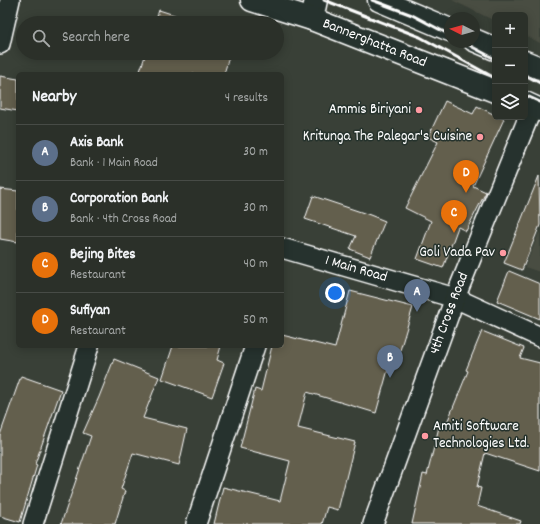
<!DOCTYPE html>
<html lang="en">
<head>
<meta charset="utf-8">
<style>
	body { margin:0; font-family:Dekko,sans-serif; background:#373c35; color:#f1f3f6 }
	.controls { position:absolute; right:12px; top:12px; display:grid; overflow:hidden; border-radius:6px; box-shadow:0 2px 10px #0003 }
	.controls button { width:36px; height:36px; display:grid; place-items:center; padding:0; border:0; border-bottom:1px solid #474b46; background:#2b3029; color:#f1f3f6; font:20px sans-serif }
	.compass { position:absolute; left:444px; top:12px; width:36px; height:36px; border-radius:50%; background:#2b3029; box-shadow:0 2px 10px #0003; rotate:276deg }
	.you { position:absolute; left:335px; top:293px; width:14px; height:14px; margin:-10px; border:3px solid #fff; border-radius:50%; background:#1a73e8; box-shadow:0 0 0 6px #1a73e833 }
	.badge { display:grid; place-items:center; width:26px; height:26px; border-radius:50%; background:#ea580c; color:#fff; font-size:13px; font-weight:700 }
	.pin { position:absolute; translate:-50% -33px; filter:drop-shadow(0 1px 2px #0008) }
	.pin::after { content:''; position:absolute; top:21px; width:14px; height:12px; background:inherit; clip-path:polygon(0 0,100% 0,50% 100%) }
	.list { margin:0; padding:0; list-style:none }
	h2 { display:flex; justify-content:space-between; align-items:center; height:52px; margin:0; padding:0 16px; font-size:17px }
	h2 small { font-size:13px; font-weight:400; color:#a6a9a8 }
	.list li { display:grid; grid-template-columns:26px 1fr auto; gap:12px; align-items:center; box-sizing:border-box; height:56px; padding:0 16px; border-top:1px solid #474b46 }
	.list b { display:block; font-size:15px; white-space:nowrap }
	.list p { margin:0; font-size:13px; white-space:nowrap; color:#a6a9a8 }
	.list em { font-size:13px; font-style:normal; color:#a6a9a8 }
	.icon { flex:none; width:22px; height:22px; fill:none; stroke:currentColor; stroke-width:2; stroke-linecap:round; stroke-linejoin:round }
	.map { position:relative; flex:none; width:540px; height:524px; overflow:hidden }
	.search { position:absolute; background:#2b3029; box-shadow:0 2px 10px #0003; left:16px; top:16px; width:268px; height:44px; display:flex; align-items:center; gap:10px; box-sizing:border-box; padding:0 14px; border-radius:22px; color:#a6a9a8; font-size:15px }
	.panel { position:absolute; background:#2b3029; box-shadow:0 2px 10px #0003; left:16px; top:72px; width:268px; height:276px; border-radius:6px }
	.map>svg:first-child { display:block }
</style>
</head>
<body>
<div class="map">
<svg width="540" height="524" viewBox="0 0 540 524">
	<rect width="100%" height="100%" fill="#394037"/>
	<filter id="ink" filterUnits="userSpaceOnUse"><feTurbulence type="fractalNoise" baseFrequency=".025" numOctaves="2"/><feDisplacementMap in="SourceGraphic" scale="8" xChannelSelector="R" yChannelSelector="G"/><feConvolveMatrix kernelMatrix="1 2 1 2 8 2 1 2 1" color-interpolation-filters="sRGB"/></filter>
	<g filter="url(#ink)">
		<g fill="#4a4d42">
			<path d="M452 0H540V43L525 35V15H495V21Z"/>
			<path d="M540 231V272L525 267Z"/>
		</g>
		<g fill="#645e4d" stroke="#fff">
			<path d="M159 10 199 23H155Z"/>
			<path d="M146 53H230L224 74H139Z"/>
			<path d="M0 76 18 79V111L0 108Z"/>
			<path d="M445 101 473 114 477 106 495 115V117H500L504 119 473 186 486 192 466 231 458 227 443 268 417 259 431 221 405 208 438 142 428 137Z"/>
			<path d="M539 176 540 225 522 270 504 263Z"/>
			<path d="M0 189 18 191V242L0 239Z"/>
			<path d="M313 196 370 215 385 221 370 257 350 249 356 236 305 219Z"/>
			<path d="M509 271 540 284V319L497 301Z"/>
			<path d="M350 291 413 307 398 357 392 355 376 413 307 392 298 428 355 442 338 510 327 507 322 524H214L223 487 280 501 290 461 240 448 255 389 261 391 272 346H282V335L335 348Z"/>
			<path d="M482 331 524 348 520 358 540 363V471L485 453 477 487 481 488 477 506 521 521 520 524H412L423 474 427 475 440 423 446 425 468 371 466 370Z"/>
			<path d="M173 346H221L217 360 224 363 212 397 162 379Z"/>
			<path d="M114 359 159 377 143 418 187 429 179 465 133 453 121 489 125 491 115 524H61L91 436 83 433 99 397Z"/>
			<path d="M21 376 61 390 35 464 37 465 20 522 0 516V435Z"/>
		</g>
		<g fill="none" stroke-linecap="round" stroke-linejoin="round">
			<g stroke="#fff" stroke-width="22">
				<g id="minor">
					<path d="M0 44 10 0"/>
					<path id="s1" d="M282 248 455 298 540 337"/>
					<path d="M33 524 89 346"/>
					<path d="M196 524 255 346"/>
					<path id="s2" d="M373 524 455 298 533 106"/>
				</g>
			</g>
			<g stroke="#fff" stroke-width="25">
				<path id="tertiary" d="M312 19 316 0"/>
			</g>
			<g stroke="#fff" stroke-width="25">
				<g id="primary">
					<path id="s3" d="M252 0 312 19 495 91"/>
					<path d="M379 0 450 30"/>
					<path d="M474 40 495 49"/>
					<path d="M525 62 540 68"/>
					<path d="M525 103 540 110"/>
				</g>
			</g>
			<use href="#minor" stroke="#26332d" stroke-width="19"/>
			<use href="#tertiary" stroke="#26332d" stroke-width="22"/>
			<use href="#primary" stroke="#26332d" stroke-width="22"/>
			<g stroke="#fff" stroke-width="3">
				<path d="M324 0 420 37 495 78"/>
				<path d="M372 0 412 15 450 35"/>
				<path d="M463 42 495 59"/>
				<path d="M525 75 540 83"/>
				<path d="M525 95 540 102"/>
			</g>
		</g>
	</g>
	<g fill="#ff9aa2" stroke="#26332d" stroke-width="1.5">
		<circle cx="419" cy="110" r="4"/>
		<circle cx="480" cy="137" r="4"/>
		<circle cx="503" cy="253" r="4"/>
		<circle cx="425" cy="436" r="4"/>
	</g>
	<g text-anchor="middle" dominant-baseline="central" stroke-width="3" stroke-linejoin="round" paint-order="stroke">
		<g font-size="15" fill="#fff" stroke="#26332d">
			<text stroke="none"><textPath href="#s3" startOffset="130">Bannerghatta Road</textPath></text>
			<text stroke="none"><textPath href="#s1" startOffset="77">1 Main Road</textPath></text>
			<text stroke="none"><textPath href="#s2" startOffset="224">4th Cross Road</textPath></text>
		</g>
		<g font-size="15" fill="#fff" stroke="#26332d" text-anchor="end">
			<text x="411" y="110">Ammis Biriyani</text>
			<text x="472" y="137">Kritunga The Palegar's Cuisine</text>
			<text x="495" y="253">Goli Vada Pav</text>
			<text x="433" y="427" text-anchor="start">Amiti Software<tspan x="433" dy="17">Technologies Ltd.</tspan></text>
		</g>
	</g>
</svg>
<div class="controls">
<button>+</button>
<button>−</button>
<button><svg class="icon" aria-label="layers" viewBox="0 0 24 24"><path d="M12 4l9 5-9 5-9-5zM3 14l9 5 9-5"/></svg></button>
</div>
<svg class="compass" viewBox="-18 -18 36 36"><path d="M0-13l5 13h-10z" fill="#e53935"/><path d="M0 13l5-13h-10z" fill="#a6a9a8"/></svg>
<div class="you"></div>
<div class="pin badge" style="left:417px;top:312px;background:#5c6f8a">A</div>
<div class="pin badge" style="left:390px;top:378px;background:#5c6f8a">B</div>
<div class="pin badge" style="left:454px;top:233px;background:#e8710a">C</div>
<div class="pin badge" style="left:466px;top:193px;background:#e8710a">D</div>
<div class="search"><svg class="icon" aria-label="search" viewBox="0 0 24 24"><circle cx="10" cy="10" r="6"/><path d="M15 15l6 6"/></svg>Search here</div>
<section class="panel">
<h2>Nearby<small>4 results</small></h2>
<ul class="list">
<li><span class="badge" style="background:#5c6f8a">A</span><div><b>Axis Bank</b><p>Bank · 1 Main Road</p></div><em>30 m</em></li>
<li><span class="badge" style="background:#5c6f8a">B</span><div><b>Corporation Bank</b><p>Bank · 4th Cross Road</p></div><em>30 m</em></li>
<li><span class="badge" style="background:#e8710a">C</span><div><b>Bejing Bites</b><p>Restaurant</p></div><em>40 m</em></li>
<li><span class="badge" style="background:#e8710a">D</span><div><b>Sufiyan</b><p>Restaurant</p></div><em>50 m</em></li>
</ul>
</section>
</div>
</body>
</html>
